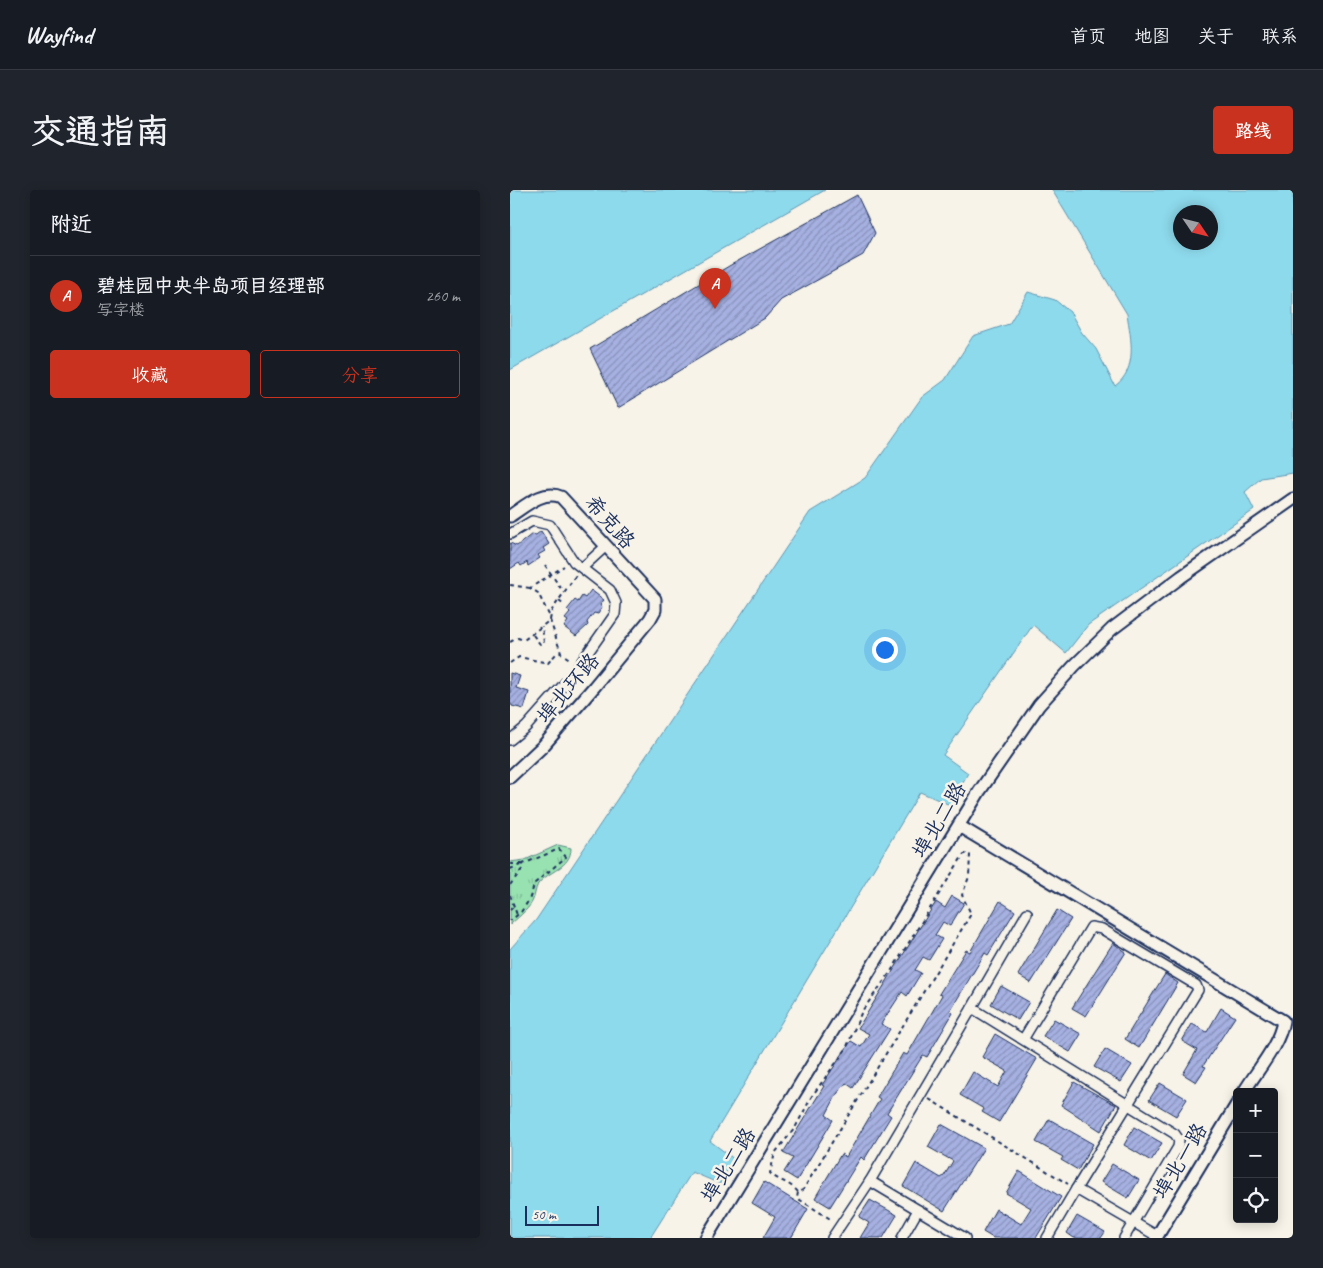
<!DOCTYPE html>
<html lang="zh">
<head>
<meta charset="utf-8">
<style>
	body { margin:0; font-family:Caveat,"LXGW WenKai TC",sans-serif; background:#20242c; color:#f1f3f6 }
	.controls { position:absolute; right:15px; bottom:15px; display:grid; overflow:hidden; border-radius:5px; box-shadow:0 2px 12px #0003 }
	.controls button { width:45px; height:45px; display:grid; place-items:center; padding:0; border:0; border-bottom:1px solid #363941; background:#171b24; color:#f1f3f6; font:25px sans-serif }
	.compass { position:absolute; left:663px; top:15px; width:45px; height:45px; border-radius:50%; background:#171b24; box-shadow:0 2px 12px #0003; rotate:125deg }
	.scale { position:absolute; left:15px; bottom:12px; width:74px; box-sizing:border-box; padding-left:5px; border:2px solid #1b2f5e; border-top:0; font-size:14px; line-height:18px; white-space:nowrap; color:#1b2f5e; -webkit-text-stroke:4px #f7f3e8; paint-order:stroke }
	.you { position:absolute; left:374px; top:459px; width:18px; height:18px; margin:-12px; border:4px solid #fff; border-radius:50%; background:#1a73e8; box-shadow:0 0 0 8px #1a73e833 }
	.badge { display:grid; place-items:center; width:32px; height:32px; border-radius:50%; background:#c8321e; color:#fff; font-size:16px; font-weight:700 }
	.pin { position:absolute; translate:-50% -41px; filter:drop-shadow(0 1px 2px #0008) }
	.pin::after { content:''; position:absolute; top:26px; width:18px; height:15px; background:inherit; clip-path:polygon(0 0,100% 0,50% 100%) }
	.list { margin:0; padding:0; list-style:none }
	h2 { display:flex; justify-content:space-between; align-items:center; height:65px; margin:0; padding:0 20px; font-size:21px }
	h2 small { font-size:16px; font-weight:400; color:#9ea1a6 }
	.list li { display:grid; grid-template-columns:32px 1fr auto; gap:15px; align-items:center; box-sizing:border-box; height:80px; padding:0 20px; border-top:1px solid #363941 }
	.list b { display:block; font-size:19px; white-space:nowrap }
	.list p { margin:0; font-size:16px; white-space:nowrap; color:#9ea1a6 }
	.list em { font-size:16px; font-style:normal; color:#9ea1a6 }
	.actions { display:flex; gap:10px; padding:15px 20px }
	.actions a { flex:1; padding:11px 0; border:1px solid #c8321e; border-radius:5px; text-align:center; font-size:18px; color:#c8321e }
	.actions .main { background:#c8321e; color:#fff }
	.icon { flex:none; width:28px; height:28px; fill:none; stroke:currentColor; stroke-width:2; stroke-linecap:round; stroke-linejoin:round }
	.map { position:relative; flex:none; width:783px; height:1048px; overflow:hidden; border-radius:5px }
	header { display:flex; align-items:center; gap:30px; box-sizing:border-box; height:70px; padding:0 25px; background:#171b24; border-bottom:1px solid #363941 }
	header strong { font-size:24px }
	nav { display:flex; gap:28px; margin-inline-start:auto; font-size:18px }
	.intro { display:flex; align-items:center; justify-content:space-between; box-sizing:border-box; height:120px; padding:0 30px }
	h1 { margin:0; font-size:35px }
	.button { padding:12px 22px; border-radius:5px; background:#c8321e; color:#fff; font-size:18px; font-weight:700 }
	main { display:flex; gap:30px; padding:0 30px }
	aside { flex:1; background:#171b24; border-radius:5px; box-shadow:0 2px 12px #0003 }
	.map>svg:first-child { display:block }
</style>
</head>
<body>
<header>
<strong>Wayfind</strong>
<nav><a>首页</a><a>地图</a><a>关于</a><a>联系</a></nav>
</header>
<div class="intro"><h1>交通指南</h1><a class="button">路线</a></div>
<main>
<aside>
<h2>附近<small></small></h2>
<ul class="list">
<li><span class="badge">A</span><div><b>碧桂园中央半岛项目经理部</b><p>写字楼</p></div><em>260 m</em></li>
</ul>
<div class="actions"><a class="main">收藏</a><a>分享</a></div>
</aside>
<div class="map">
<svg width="783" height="1048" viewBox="0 0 783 1048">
	<defs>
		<pattern id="grass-tufts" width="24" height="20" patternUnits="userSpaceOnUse" patternTransform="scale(1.25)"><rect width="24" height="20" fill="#98e2b1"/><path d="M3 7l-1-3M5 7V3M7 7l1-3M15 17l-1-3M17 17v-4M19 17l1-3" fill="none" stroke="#82c29b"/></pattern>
		<pattern id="building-hatch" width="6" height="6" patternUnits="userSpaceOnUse" patternTransform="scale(1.25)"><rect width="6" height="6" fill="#a7b1e1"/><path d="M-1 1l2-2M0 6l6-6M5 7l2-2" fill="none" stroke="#8790ba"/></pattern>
	</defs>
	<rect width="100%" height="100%" fill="#f7f3e8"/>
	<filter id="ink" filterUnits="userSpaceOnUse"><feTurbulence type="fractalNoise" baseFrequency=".02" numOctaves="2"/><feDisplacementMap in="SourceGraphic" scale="10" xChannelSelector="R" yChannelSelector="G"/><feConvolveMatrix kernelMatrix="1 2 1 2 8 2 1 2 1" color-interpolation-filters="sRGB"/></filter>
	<g filter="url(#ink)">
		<path fill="url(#grass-tufts)" stroke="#5a8888" d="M48 655 61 658C61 678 38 681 28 694 25 699 25 707 22 712 17 721 7 728 0 735V672L15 670Z"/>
		<g fill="#8ddaec" stroke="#5f96b3" fill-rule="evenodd">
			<path d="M0 0H315L0 180Z"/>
			<path d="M542 0H783V283L751 288 735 302 744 320 578 435 556 463 523 435 433 565 458 583 440 615 410 602 200 951 224 969 210 994 182 982 140 1048H0V759L26 730 300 322 355 288 412 207 435 190 463 146 499 134 518 102 545 110 560 122 572 143 586 159 605 196C628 179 621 149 617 124ZM671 22H701V52H671Z"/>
		</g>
		<g fill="url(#building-hatch)" stroke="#1b2f5e">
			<path d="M347 5 365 43 353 65 271 110 255 128 108 218 80 159 219 76Z"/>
			<path d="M31 341 39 354 33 358 35 361 28 365 30 368 18 376 17 372 11 376 9 373 0 379V353L7 356 22 344 26 345Z"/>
			<path d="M81 400 94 410 90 415 92 418 88 424 84 423 77 432 78 435 66 446 54 437 58 431 55 429 60 423 57 420 65 410 68 412 72 406 75 408Z"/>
			<path d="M0 483 10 486 6 498 19 502 14 519 2 516 0 512Z"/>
			<path d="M442 706 454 713 440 736 433 732 425 745 432 749 419 770 413 767 405 780 411 783 397 806 392 802 371 834 380 839 343 898 336 893 327 904 316 925 323 930 287 990 274 982 283 968 273 963 314 896 312 895 341 851 351 857 359 844 348 838 412 734 426 712 435 718Z"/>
			<path d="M490 711 505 721 478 765 475 763 440 821 443 823 417 867 413 865 377 923 381 926 354 970 351 967 320 1017 305 1008 331 964 336 967 370 909 367 907 393 863 397 865 432 805 429 804 456 760 460 762Z"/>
			<path d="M547 720 561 729 521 793 508 785Z"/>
			<path d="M603 753 616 762 576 826 562 818Z"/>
			<path d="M655 784 668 793 629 858 615 849Z"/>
			<path d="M491 796 519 812 508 830 481 814Z"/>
			<path d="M711 818 725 827 693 876 696 877 686 892 673 884 687 860 672 851 682 834 697 842Z"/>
			<path d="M544 829 571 844 560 862 533 846Z"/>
			<path d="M485 844 527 869 489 932 472 922 474 919 450 905 463 882 488 897 497 881 472 867Z"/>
			<path d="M595 859 622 875 611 892 584 877Z"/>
			<path d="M564 892 606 915 591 941 551 915Z"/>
			<path d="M650 893 677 909 666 926 639 910Z"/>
			<path d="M539 929 583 954 568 980 551 970 553 967 526 952Z"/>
			<path d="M431 934 474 958 434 1021 393 996 406 973 431 988 434 986 443 971 418 957Z"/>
			<path d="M624 937 652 953 641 971 614 955Z"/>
			<path d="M602 974 629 990 618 1008 591 992Z"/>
			<path d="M509 981 551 1007 526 1048H483L473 1042 486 1019 511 1034 521 1018 496 1003Z"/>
			<path d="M254 992 298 1019 281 1048H253L265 1027 242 1013Z"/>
			<path d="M360 1010 387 1025 373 1048H350L359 1033 349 1027Z"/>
			<path d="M567 1026 595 1042 591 1048H564L557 1043Z"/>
		</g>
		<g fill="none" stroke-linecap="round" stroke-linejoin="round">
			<g stroke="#1b2f5e" stroke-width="12">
				<g id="street">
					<path d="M0 344 22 331 40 335 64 372 100 400 106 413 105 424 63 484 16 537 0 550"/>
					<path d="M72 378 96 356"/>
					<path d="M462 818 517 723"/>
					<path d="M514 848 581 737 592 739 686 795 688 800 566 999 647 1046"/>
					<path d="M322 1048 360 991"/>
					<path d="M392 1048 408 1020"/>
					<path d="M455 1048 360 991 462 818 665 944 669 950 668 957 614 1048"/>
					<path d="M537 1048 566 999"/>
				</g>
			</g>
			<g stroke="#1b2f5e" stroke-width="15">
				<g id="secondary">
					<path d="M0 326C14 317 33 299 51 307L145 409V420L140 429 84 497 33 556 0 587"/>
					<path d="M449 636 773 831C769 856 747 880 734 902"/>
					<path d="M196 1048 469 602 529 515 564 476 602 439 671 387 783 309"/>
					<path d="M646 1048 727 914"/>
				</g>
			</g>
			<g stroke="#1b2f5e" stroke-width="2" stroke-dasharray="4 4" stroke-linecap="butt">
				<path d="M35 375 54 403"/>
				<path d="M0 395 20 398"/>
				<path d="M49 411 55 416"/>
				<path d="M39 425 28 403 20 398 54 376"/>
				<path d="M40 430 42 420 66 385"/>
				<path d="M23 445 30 454 34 453 32 436"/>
				<path d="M0 452 8 448 14 450 40 430 51 463 61 470"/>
				<path d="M0 473 9 467 38 473 46 464 51 463"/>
				<path d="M0 674H13"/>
				<path d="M0 679 13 674"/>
				<path d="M0 695 13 678V674L49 659 56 667 25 693 19 710 11 722 0 731"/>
				<path d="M0 705 7 725"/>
				<path d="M0 720 4 716"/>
				<path d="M419 909 558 994"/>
				<path d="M288 1002C277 990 269 992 260 983L265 963 285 938 302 906 336 859 352 821 380 783 447 675 454 664H460L459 687 452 705 461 724 299 990 293 1000 288 1002 287 1008 322 1030"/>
			</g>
			<use href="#street" stroke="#f7f3e8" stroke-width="9"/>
			<use href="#secondary" stroke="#f7f3e8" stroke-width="11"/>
		</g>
	</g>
	<g text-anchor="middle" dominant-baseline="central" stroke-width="5" stroke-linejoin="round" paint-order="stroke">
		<g font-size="21" fill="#1b2f5e" stroke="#f7f3e8">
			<text transform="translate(100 332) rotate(48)">希克路</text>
			<text transform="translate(58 498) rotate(-50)">埠北环路</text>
			<text transform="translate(429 630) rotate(-59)">埠北二路</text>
			<text transform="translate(670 971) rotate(-59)">埠北一路</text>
			<text transform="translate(218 975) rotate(-58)">埠北二路</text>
		</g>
	</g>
</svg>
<div class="controls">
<button>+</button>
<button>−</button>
<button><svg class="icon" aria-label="locate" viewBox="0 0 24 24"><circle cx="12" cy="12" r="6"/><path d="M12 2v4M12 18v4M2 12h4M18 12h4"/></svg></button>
</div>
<svg class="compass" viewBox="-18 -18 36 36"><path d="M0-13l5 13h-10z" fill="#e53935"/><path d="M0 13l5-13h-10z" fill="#9ea1a6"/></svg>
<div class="scale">50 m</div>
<div class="you"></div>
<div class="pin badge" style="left:205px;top:119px">A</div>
</div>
</main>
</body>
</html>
